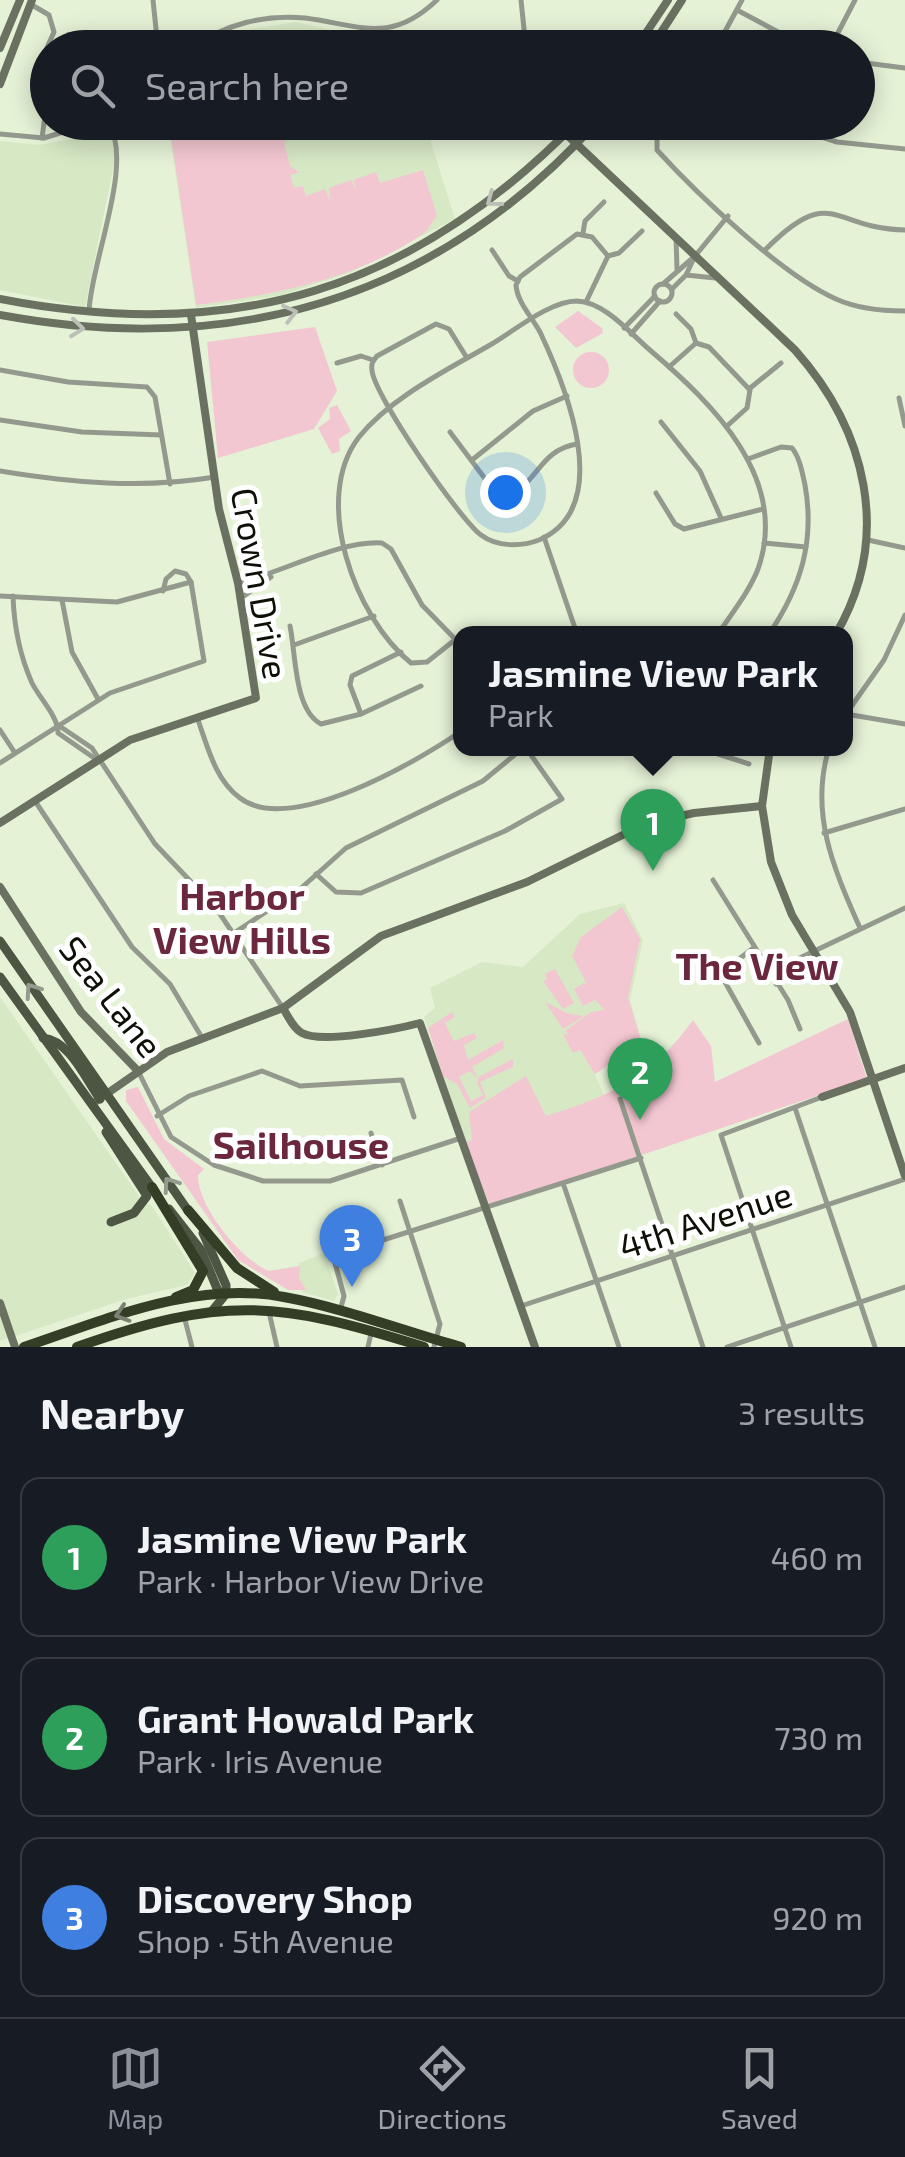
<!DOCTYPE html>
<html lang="en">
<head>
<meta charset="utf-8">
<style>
	body { margin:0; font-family:"Exo 2",sans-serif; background:#20242c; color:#f1f3f6 }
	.you { position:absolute; left:505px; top:492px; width:35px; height:35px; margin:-25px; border:8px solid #fff; border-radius:50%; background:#1a73e8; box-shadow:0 0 0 15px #1a73e833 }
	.badge { display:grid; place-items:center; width:65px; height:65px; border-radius:50%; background:#8c9099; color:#fff; font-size:32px; font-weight:700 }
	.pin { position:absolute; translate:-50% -82px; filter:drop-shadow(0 2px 5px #0008) }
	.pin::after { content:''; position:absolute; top:52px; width:35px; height:30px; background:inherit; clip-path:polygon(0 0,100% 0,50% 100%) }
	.popup { position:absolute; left:453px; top:626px; width:400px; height:130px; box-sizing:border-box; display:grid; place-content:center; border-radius:20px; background:#171b24; filter:drop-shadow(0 2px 8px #0005); font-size:32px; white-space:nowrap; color:#9ea1a6 }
	.popup b { font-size:38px; color:#f1f3f6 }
	.popup::after { content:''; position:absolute; left:50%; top:100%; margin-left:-20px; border:20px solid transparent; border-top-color:#171b24 }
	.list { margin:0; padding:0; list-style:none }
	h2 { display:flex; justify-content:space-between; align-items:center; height:130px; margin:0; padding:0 40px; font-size:42px }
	h2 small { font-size:32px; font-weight:400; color:#9ea1a6 }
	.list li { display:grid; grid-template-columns:65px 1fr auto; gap:30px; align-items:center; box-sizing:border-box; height:160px; margin:0 20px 20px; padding:0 20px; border:2px solid #363941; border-radius:20px }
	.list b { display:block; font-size:38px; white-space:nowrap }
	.list p { margin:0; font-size:32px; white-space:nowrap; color:#9ea1a6 }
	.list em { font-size:32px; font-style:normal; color:#9ea1a6 }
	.icon { flex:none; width:55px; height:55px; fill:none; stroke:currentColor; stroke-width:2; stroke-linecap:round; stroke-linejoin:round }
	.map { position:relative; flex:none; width:905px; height:1347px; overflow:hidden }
	.search { position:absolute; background:#171b24; box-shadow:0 5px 25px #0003; left:30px; right:30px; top:30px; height:110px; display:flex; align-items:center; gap:25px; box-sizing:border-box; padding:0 35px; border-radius:55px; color:#9ea1a6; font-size:38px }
	.sheet { height:670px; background:#171b24 }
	nav { display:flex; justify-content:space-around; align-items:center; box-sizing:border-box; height:140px; border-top:2px solid #363941; background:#171b24; font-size:28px; color:#9ea1a6 }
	nav a { display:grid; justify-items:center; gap:5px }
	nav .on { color:#8c9099 }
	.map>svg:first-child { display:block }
</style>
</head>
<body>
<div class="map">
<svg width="905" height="1347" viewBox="0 0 905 1347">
	<rect width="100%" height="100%" fill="#e5f2d6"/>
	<g fill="#d7e8c5">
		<path d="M296 22 361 37 398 33 402 47 203 48 232 32Z"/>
		<path d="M168 123H425L455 219 349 273 282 295 196 308Z"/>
		<path d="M103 125 111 133 115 159 85 307 0 290V141L39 145 71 139Z"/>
		<path d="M624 903 643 940 630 1000 642 1043 595 1074 605 1098 464 1143 424 1017 435 1008 430 988 482 962 523 967 580 914Z"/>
		<path d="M0 997 143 1202 152 1206 195 1273 187 1285 126 1299 0 1341Z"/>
		<path d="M324 1253 338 1294 334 1301 302 1292 298 1273 299 1263Z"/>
	</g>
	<g fill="#f3c7d1">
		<path d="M279 123 292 128 284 143 290 166 299 172 290 175 294 188 303 186 306 196 325 189 330 201 329 188 351 180 357 192 353 180 376 172 380 183 423 170 437 216C431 222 430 229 424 233 359 279 273 295 196 305L169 123Z"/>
		<path d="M578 311 602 328 603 333 576 348 555 327Z"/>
		<path d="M315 327 337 391 314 429 218 458 207 342Z"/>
		<circle cx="591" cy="370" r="18"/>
		<path d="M337 405 351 431 339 439 340 451 332 454 318 428 330 419 329 408Z"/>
		<path d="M622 907 640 939 628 998 642 1043 595 1074 580 1050 573 1053 563 1034 569 1035 565 1031 591 1012 605 1010 595 1000 583 1006 574 989 584 983 588 986 572 956 581 937Z"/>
		<path d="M555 969 574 1003 563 1009 543 981 547 979 545 974Z"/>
		<path d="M545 1002 569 1014 584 1016 563 1029Z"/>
		<path d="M452 1012 455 1017 445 1023 454 1041 474 1033 477 1038 464 1045 468 1060 503 1040 504 1048 472 1067 478 1079 470 1071 459 1077 471 1101 483 1095 477 1083 479 1077 513 1059V1067L480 1082 486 1098 470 1108 457 1084 443 1076 428 1028Z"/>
		<path d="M848 1019 867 1079 490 1206 464 1143 472 1140 469 1112 526 1076 546 1116C611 1096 653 1076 693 1020L711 1046 715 1082Z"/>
		<path d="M138 1087 164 1139 204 1169 198 1175C197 1206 241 1260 269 1271L300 1266 299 1279 307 1290H288L238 1260 126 1101V1090Z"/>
	</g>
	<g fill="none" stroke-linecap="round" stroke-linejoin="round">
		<g stroke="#94998e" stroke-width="5">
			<path d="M153 0 158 48"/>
			<path d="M521 0 526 48"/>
			<path d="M32 5 49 15 54 32 42 59 47 101 42 138"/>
			<path d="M737 10 808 48"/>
			<path d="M121 48 135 39 158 37"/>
			<path d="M192 48C225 24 265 14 305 18 360 25 390 45 437 0"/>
			<path d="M716 48 742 0"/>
			<path d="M830 48 855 0"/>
			<path d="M858 62 905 68"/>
			<path d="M553 122 563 132"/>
			<path d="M668 122 657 138V150C698 195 782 275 836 299 858 309 881 311 905 311"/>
			<path d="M776 122 837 142 905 149"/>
			<path d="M0 134 44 138 95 122"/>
			<path d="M583 233 585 221 604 202"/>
			<path d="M676 238 677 269"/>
			<path d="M492 250 509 276 518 281"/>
			<path d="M765 250C832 182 832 229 905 230"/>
			<path d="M608 256 619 253 642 231"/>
			<path d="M686 275 715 278"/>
			<circle cx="663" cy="293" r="9"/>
			<path d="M663 284 695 256 728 216"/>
			<path d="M672 289 686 275 695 256"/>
			<path d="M586 302 608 256"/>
			<path d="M89 311C91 261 135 163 108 122"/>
			<path d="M676 314 691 329 696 343"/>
			<path d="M624 328 655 296"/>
			<path d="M631 334 660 301"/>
			<path d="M696 343 709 347 750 390 747 408 727 426"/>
			<path d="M467 358 449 329 436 324 377 356C373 361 371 363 372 370 373 394 460 520 481 535 497 547 521 547 539 540 616 507 565 385 540 332 532 317 517 302 516 285L520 277 577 234 592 237 608 256"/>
			<path d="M337 363 361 356 373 360"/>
			<path d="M669 367 696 343"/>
			<path d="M0 370 68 382 147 387 155 397 170 484"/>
			<path d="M749 389 781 363"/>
			<path d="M899 398 905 426"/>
			<path d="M0 420 82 432 161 435"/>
			<path d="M661 422 700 471 721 518"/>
			<path d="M450 432 492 488 507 494C537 487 538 450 577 444"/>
			<path d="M748 459 781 447 792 448C800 458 802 472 805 485 815 541 801 587 769 634"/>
			<path d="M472 460 533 411 567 396"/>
			<path d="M0 471C72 483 143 489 215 477"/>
			<path d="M656 493 675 524 684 529 763 509"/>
			<path d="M544 537 577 634"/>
			<path d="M868 540 905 548"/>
			<path d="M764 543 806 547"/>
			<path d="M238 583C281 573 340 540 382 543L391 549 422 605 460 644"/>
			<path d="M163 591 166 579 175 571 186 574 191 582"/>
			<path d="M0 596 117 602 191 582"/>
			<path d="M13 596C14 626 20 656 32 683 40 699 58 716 58 733L97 760"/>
			<path d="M241 598 271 577"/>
			<path d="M62 600 72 652 98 699"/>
			<path d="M290 626C296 654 294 710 321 724L361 714 421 686"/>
			<path d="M456 639 427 662 411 663C355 618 311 499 359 437 390 398 447 370 490 345 513 332 549 301 577 301 605 302 631 334 651 351 713 404 790 479 758 569 749 592 732 613 718 634"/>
			<path d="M294 645 374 616"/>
			<path d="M361 714 350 685 352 676 401 652"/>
			<path d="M846 714 884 660 905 615"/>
			<path d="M846 714 905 724"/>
			<path d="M197 717C207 745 215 780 240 798 290 836 416 762 460 732"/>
			<path d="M58 725 92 748 155 844 216 908 283 1008"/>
			<path d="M0 730 15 753"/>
			<path d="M720 748 718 754 749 764"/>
			<path d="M829 748C809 814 834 869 860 928"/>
			<path d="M0 763 110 693 204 661 191 582"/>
			<path d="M35 801 132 947 170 984 201 1036"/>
			<path d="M824 833 905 809"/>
			<path d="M316 874 336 892 361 893 505 831 562 799 526 748"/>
			<path d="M713 880 788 1000 800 1029"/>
			<path d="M234 933 299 890 346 848 483 781 523 748"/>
			<path d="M752 949 730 966 725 982 759 1043"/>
			<path d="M768 973 905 908"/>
			<path d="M776 984 804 958"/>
			<path d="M138 1071 171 1137 214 1165 263 1181H330L458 1139"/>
			<path d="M620 1099 703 1347"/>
			<path d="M795 1108 875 1347"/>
			<path d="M157 1116 189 1096 262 1071 300 1086 402 1080 414 1117"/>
			<path d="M371 1133 382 1165"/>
			<path d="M564 1186 619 1347"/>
			<path d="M400 1201 440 1324 434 1347"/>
			<path d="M521 1306 905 1179"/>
			<path d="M340 1311 344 1296 335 1263 342 1253 641 1158"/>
			<path d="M269 1312 277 1347"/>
			<path d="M184 1316 192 1347"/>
			<path d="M368 1347 372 1329"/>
			<path d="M727 1347 905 1287"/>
			<path d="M791 1347 721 1135 822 1097"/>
		</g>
		<g stroke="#6a7161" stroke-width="8">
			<path d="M0 48 20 0"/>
			<path d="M636 48 668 0"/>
			<path d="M651 48 682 0"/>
			<path d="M0 84 32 0"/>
			<path d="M566 134 795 350C866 430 893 536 836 634"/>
			<path d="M0 299C232 344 411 292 577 122"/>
			<path d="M0 315C233 358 436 300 597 122"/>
			<path d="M770 748 762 806 771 862 792 915 850 1012 905 1176"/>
			<path d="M0 823 130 740 256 698 238 583 219 509 191 315"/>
			<path d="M0 887 81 1012 138 1071"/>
			<path d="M283 1008C288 1016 293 1028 302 1033 322 1044 397 1029 420 1023L535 1347"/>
			<path d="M822 1097 905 1068"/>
			<path d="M92 1104 167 1052 283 1008 381 936 527 882 645 824 694 813 762 806"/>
			<path d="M0 1303 15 1347"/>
		</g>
		<g stroke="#4c5642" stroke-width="9">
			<path d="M0 941 189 1212"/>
			<path d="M0 977 153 1189"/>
			<path d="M43 1038C70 1041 85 1078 100 1099"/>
			<path d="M106 1132 147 1196 134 1213 111 1222"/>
			<path d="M169 1209 201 1250 221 1298"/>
			<path d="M203 1233 226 1285V1294L212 1311"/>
		</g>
		<g stroke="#343e27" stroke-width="10">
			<path d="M152 1187 203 1271 193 1290 176 1297"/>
			<path d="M188 1210 237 1268 274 1292"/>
			<path d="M24 1347C107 1319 196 1280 284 1297 344 1308 403 1331 461 1347"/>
			<path d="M77 1347C223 1295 279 1301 424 1347"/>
		</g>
	</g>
	<defs><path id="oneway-chevron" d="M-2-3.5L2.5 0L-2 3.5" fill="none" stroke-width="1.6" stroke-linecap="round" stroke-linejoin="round" transform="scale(2.5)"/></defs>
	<g stroke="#bcbfb8">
		<use href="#oneway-chevron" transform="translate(493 200) rotate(143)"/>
		<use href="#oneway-chevron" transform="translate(290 313) rotate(-14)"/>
		<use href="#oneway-chevron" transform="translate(77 328) rotate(6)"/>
	</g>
	<g stroke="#949a8e">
		<use href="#oneway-chevron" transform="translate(32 990) rotate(-125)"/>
		<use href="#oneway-chevron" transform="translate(170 1184) rotate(-125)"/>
	</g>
	<use stroke="#7b8273" href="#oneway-chevron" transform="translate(122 1314) rotate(162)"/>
	<g text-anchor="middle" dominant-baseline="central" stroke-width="10" stroke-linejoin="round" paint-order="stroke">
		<g font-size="35" fill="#0c1007" stroke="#fff">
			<text transform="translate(261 583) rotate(80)">Crown Drive</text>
			<text transform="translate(112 996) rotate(52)">Sea Lane</text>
			<text transform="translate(705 1219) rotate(-18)">4th Avenue</text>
		</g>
		<g font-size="38" font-weight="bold" fill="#6b273d" stroke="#fff">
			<text x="242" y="895">Harbor<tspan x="242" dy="44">View Hills</tspan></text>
			<text x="757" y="965">The View</text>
			<text x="301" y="1144">Sailhouse</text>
		</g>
	</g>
</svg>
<div class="you"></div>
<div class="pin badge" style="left:653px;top:871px;background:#2e9e5b">1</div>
<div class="popup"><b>Jasmine View Park</b>Park</div>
<div class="pin badge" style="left:640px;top:1120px;background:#2e9e5b">2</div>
<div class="pin badge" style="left:352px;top:1287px;background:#3f7fe0">3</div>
<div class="search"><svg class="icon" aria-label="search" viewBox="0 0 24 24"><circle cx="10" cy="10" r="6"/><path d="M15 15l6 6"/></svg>Search here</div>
</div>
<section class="sheet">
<h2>Nearby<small>3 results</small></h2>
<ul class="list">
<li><span class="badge" style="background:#2e9e5b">1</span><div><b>Jasmine View Park</b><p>Park · Harbor View Drive</p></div><em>460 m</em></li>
<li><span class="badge" style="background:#2e9e5b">2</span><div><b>Grant Howald Park</b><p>Park · Iris Avenue</p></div><em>730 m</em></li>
<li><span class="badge" style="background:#3f7fe0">3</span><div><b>Discovery Shop</b><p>Shop · 5th Avenue</p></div><em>920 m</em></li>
</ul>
</section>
<nav>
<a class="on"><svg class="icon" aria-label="map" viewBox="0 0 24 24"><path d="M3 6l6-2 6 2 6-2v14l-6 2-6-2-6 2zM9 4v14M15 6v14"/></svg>Map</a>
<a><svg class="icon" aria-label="directions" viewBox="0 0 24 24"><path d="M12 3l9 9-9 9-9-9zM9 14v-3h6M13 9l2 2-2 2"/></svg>Directions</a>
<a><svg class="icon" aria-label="saved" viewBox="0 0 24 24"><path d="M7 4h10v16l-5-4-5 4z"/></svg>Saved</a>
</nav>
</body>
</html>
